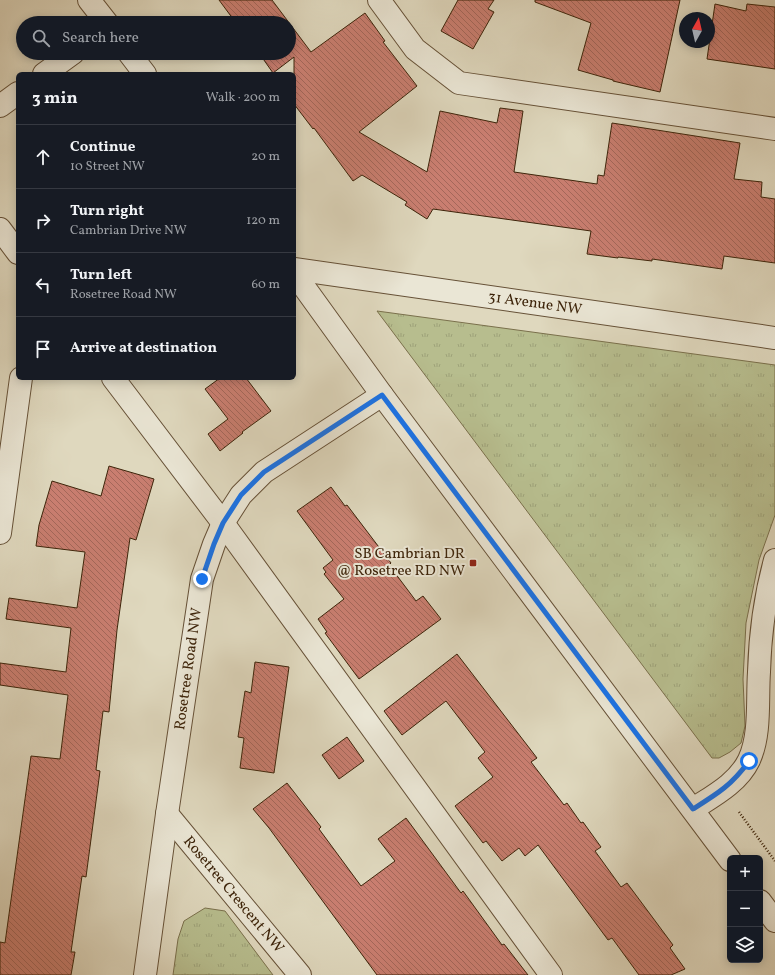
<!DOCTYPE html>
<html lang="en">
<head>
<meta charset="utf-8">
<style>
	body { margin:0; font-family:Vollkorn,serif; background:#20242c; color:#f1f3f6 }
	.controls { position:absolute; right:12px; bottom:12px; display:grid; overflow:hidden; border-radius:6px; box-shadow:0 2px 10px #0003 }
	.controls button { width:36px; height:36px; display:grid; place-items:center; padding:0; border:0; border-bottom:1px solid #363941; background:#171b24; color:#f1f3f6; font:20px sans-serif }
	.compass { position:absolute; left:679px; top:12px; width:36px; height:36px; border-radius:50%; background:#171b24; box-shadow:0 2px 10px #0003; rotate:8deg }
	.stop { position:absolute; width:12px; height:12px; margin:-9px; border:3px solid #1a73e8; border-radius:50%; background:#fff }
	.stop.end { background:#1a73e8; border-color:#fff; box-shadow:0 1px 4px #0008 }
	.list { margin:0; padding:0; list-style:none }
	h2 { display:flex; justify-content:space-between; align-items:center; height:52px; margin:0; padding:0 16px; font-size:17px }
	h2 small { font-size:13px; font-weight:400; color:#9ea1a6 }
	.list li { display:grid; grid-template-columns:26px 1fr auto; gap:12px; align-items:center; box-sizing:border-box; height:64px; padding:0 16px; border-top:1px solid #363941 }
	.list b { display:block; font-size:15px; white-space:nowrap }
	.list p { margin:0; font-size:13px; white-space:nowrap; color:#9ea1a6 }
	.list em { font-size:13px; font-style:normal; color:#9ea1a6 }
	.icon { flex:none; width:22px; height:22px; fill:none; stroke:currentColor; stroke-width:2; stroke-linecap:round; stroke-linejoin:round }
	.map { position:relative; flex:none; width:775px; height:975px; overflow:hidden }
	.search { position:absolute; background:#171b24; box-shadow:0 2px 10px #0003; left:16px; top:16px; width:280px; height:44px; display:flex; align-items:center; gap:10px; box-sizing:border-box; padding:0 14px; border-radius:22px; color:#9ea1a6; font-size:15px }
	.panel { position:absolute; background:#171b24; box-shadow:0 2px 10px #0003; left:16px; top:72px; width:280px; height:308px; border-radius:6px }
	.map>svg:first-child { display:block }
</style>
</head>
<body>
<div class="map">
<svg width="775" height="975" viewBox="0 0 775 975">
	<defs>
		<pattern id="park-tufts" width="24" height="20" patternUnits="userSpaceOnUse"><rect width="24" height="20" fill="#b7bd8e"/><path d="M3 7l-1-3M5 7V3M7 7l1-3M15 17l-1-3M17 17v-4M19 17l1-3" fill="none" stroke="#9ea279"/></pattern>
		<pattern id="building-back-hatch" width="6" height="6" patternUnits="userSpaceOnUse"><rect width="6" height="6" fill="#c97e70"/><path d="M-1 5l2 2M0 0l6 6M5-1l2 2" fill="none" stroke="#a4675a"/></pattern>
	</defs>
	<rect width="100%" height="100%" fill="#dfd8be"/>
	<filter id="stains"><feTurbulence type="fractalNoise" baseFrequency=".005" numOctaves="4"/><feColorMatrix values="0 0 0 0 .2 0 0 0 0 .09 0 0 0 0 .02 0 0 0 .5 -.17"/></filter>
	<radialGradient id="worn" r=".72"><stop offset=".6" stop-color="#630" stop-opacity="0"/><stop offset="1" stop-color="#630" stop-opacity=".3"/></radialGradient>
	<g fill="url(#park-tufts)" stroke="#7a704c">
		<path d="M377 311 775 365V515L759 560 746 623 743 679 745 726 741 743 730 752 719 758H712Z"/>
		<path d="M205 908 225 911 273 975H173L178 939 184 921Z"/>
	</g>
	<g fill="url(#building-back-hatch)" stroke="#3d240a">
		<path d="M219 0H272L311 52 365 13 385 41 383 42 417 86 359 132 427 172 440 111 497 123 500 108 523 111 514 172 597 184 598 175 604 176 612 123 740 143 734 179 762 182 761 197 775 199V263L724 256 722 269 652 259V261L618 257V258L587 254 591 231 433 209 427 219 405 205 407 202 362 175 353 181 314 128 313 129 294 104V57L273 73 259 53H289V23H236Z"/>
		<path d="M458 0H494L488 9 494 12 473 49 441 31Z"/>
		<path d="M535 0H680L660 92 613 81V80L578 70 591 23 535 2Z"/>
		<path d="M715 4 746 11 747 4 775 7V69L707 59Z"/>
		<path d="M220 378H246L271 411 242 432 243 433 220 451 208 434 228 419 205 389Z"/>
		<path d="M109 466 154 479 136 540 130 538 117 630 109 712 103 711 96 770 100 771 86 877 82 876 71 952H75L71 975H0V942L5 943 31 756 60 759 68 695 0 685V663L66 672 71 628 6 619 9 598 77 608 85 552 36 546 39 525 52 481 101 496Z"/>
		<path d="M331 487 345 506 347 505 391 563 389 565 416 601 423 596 441 619 359 679 325 633 327 632 318 619 344 599 324 574 326 572 323 568 333 560 297 511Z"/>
		<path d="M457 654 537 758 531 762 564 805 567 803 581 823 583 822 601 847 595 851 621 887 627 883 673 945 670 948 685 969 671 975H639L612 938 608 940 538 845 525 856 519 848 502 861 486 841 483 843 455 806 493 777 478 758 485 752 446 701 402 735 384 711Z"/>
		<path d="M255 662 289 667 274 773 240 768 244 738 238 737 245 691 251 693Z"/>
		<path d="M347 737 364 761 339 779 322 755Z"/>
		<path d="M287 783 321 827 319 829 361 886 395 861 378 839 406 818 461 893 463 891 502 945 504 944 528 975H377L269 828 253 809Z"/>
	</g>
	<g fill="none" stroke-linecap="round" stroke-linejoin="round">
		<g stroke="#665137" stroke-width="24">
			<g id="minor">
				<path d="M89 0 107 23"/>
				<path d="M379 0 415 49 459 83 775 129"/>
				<path d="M129 53 145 74"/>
				<path d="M44 74 73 53"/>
				<path d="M0 106 18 93"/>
				<path d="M0 229 18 253"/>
				<path d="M294 269 775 338"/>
				<path d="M294 273 382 395 730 860"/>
				<path d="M113 378 223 523 551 975"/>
				<path d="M0 533 21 378"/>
				<path d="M693 809C713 796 738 783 749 760 761 734 757 700 759 672 760 635 765 597 775 560"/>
				<path d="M167 814 300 975"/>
				<path d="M760 901 775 921"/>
				<path d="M145 975 167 814 202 579 214 544 223 523 241 495 264 472 382 395"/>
			</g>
		</g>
		<path stroke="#3d240a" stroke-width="2.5" stroke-dasharray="1 2" stroke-linecap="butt" d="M739 812 775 861"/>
		<use href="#minor" stroke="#eae6d5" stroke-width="22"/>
	</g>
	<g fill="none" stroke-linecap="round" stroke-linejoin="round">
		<path stroke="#1a73e8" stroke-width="5" d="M202 579 214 544 223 523 241 495 264 472 382 395 693 809C717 794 732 785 749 761"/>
	</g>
	<rect fill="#8f2418" stroke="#eae6d5" stroke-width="1.5" x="469" y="559" width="8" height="8" rx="2"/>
	<g text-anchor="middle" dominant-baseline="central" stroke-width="4" stroke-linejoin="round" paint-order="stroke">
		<g font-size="15" fill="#3d240a" stroke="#eae6d5">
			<text transform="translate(535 304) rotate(8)">31 Avenue NW</text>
			<text transform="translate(189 669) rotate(-82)">Rosetree Road NW</text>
			<text transform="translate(233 895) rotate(50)">Rosetree Crescent NW</text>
		</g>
		<g font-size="15" fill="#3d240a" stroke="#eae6d5" text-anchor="end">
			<text x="465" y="554">SB Cambrian DR<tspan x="465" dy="17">@ Rosetree RD NW</tspan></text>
		</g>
	</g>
	<rect width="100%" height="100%" filter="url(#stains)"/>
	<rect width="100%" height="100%" fill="url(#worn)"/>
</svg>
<div class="controls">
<button>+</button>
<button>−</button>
<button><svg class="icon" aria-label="layers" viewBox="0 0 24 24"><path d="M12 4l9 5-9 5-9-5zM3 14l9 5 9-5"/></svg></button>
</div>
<svg class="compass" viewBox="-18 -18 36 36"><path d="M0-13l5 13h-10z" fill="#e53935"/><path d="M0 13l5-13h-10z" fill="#9ea1a6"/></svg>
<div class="stop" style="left:749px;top:761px"></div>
<div class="stop end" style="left:202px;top:579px"></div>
<div class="search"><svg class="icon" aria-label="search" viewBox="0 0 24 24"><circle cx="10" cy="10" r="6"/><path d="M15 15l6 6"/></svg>Search here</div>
<section class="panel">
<h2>3 min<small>Walk · 200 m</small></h2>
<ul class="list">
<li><svg class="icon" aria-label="ahead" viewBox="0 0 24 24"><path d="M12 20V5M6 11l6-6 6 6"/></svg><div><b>Continue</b><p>10 Street NW</p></div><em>20 m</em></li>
<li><svg class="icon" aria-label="right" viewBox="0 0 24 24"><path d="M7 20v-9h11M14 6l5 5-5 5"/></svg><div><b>Turn right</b><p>Cambrian Drive NW</p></div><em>120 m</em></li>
<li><svg class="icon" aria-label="left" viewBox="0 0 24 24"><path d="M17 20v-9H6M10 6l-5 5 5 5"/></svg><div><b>Turn left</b><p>Rosetree Road NW</p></div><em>60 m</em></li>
<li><svg class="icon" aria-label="arrive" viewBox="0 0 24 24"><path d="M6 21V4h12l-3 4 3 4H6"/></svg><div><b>Arrive at destination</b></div></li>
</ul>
</section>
</div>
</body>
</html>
